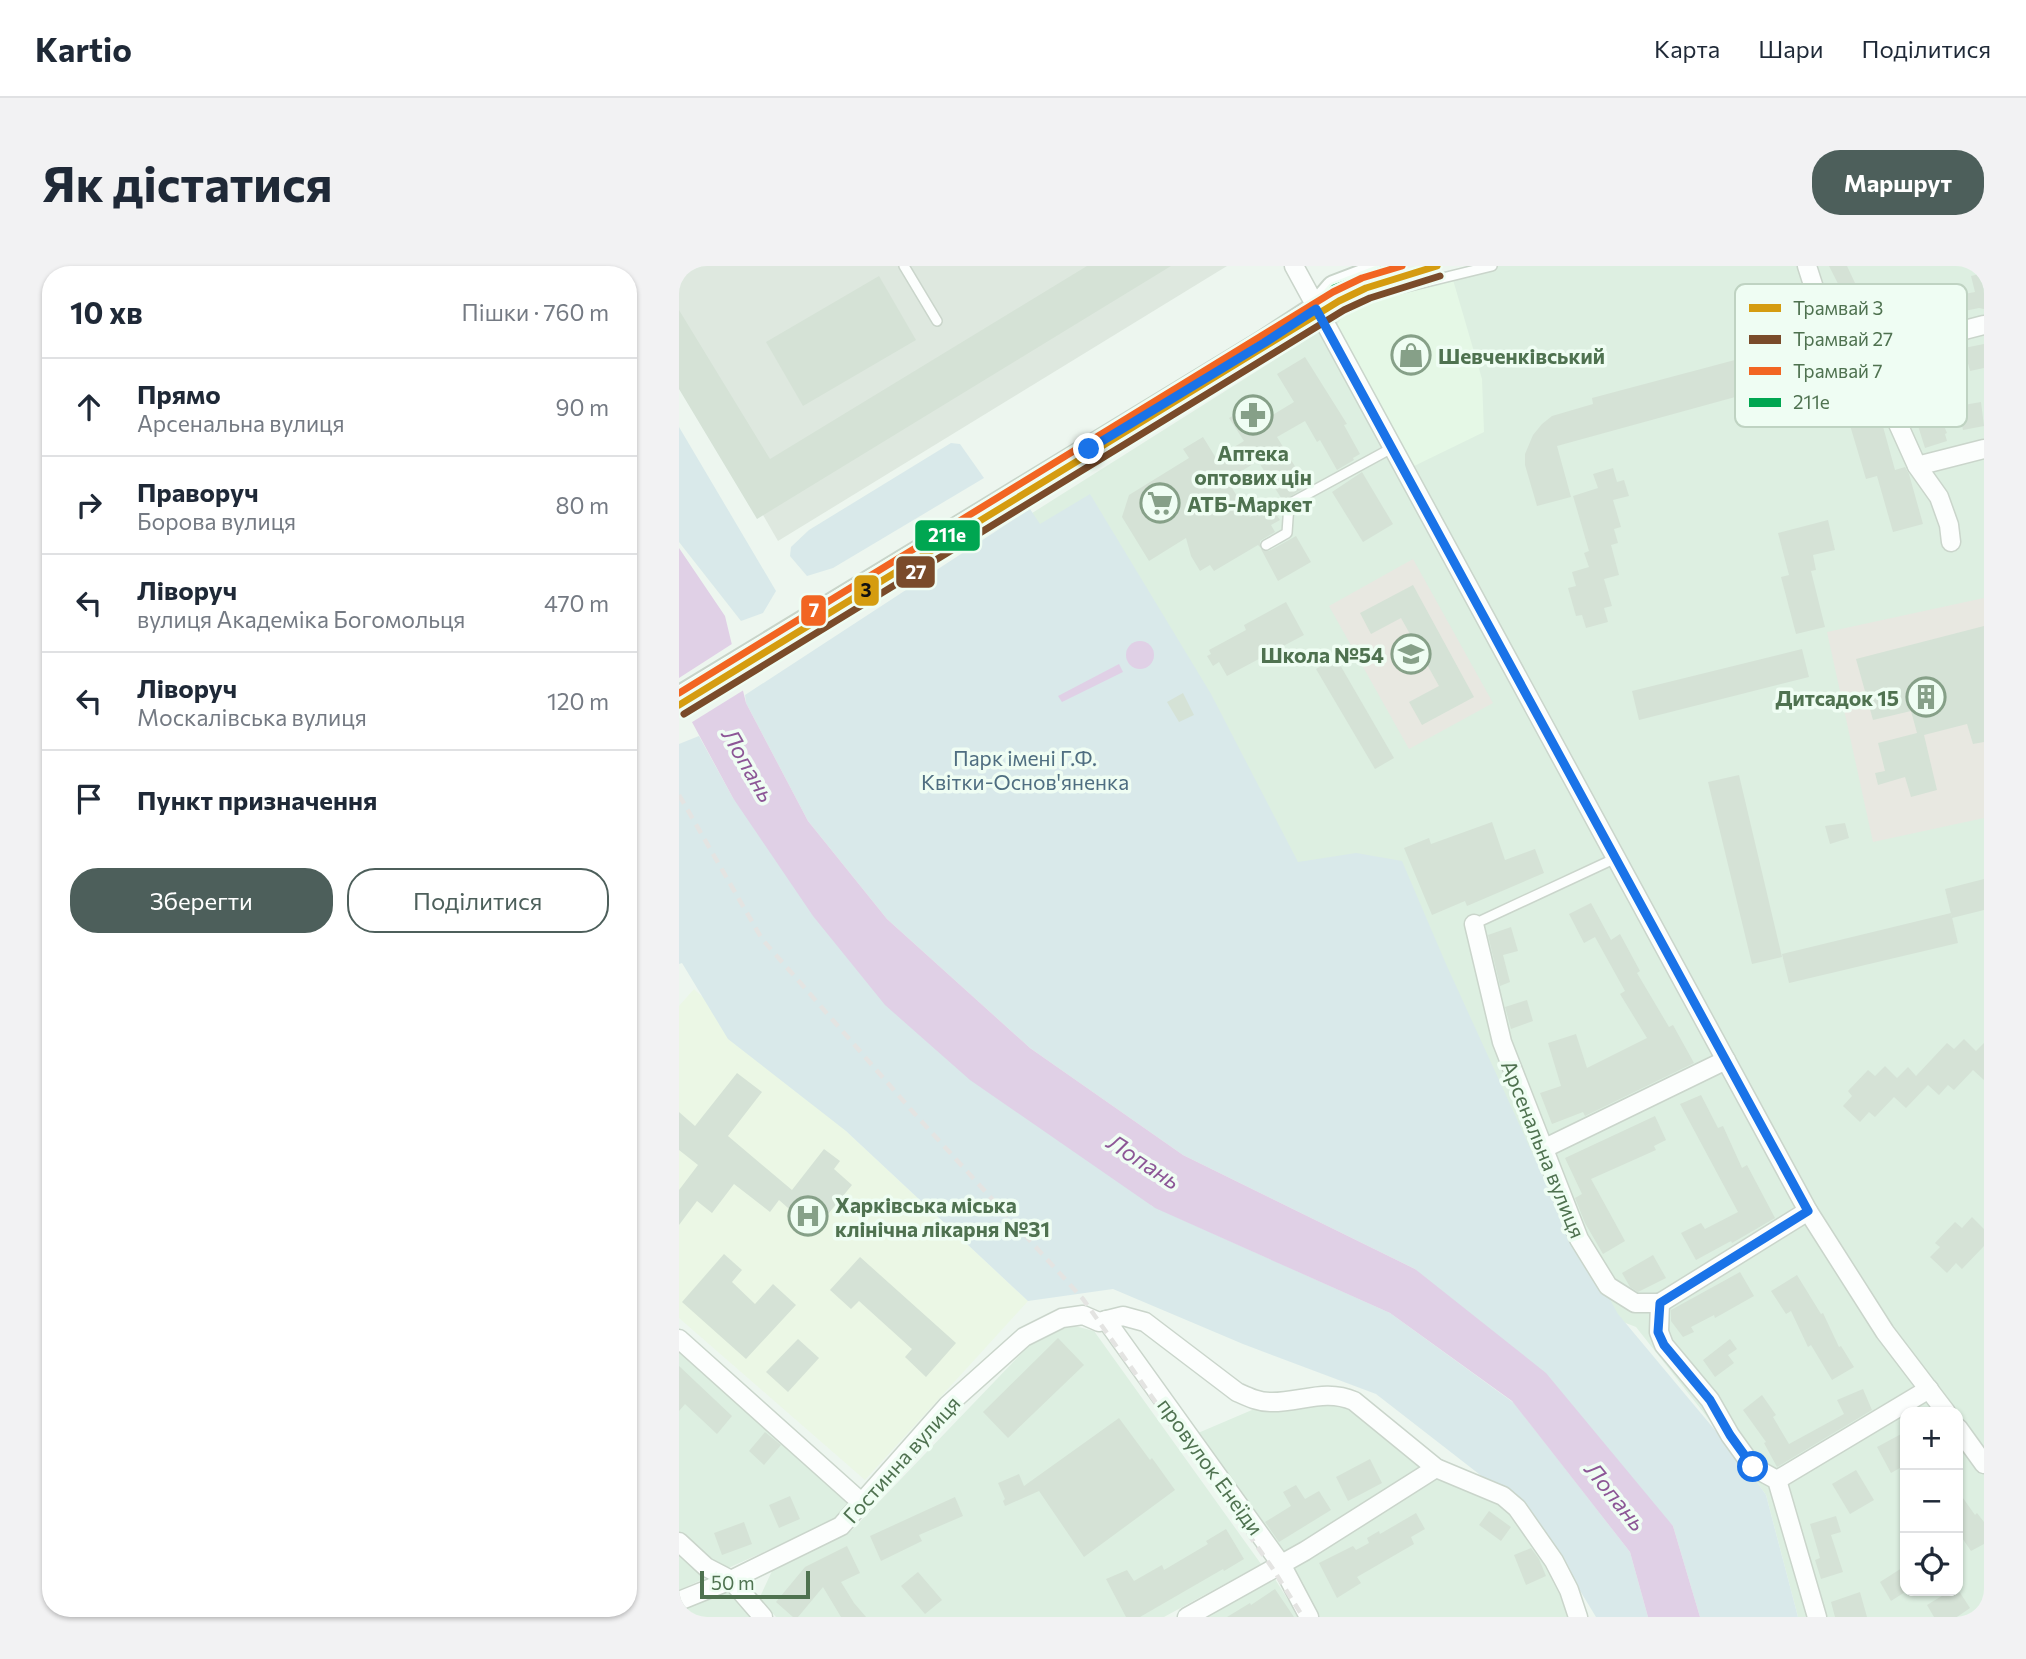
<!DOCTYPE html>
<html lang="uk">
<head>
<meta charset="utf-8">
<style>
	body { margin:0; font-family:Commissioner,sans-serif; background:#f2f2f3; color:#1f2937 }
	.controls { position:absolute; right:21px; bottom:21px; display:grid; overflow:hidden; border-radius:14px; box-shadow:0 2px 5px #0004 }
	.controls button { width:63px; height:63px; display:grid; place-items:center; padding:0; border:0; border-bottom:2px solid #e0e1e3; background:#fff; color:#1f2937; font:35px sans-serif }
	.scale { position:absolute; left:21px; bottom:18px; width:110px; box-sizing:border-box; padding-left:7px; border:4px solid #4f7250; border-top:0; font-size:19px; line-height:24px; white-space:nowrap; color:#4f7250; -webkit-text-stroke:5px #effdf3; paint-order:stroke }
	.stop { position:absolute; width:21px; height:21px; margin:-16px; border:5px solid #1a73e8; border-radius:50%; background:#fff }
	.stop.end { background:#1a73e8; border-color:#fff; box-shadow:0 2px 7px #0008 }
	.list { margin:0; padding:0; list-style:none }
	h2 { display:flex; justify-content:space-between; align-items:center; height:91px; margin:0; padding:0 28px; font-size:30px }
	h2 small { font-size:23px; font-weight:400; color:#747a83 }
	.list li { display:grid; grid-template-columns:46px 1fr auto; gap:21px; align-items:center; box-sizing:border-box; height:98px; padding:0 28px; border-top:2px solid #e0e1e3 }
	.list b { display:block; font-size:26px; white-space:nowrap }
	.list p { margin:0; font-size:23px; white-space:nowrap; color:#747a83 }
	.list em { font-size:23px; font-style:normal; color:#747a83 }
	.actions { display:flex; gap:14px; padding:21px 28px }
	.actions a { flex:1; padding:16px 0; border:2px solid #4d5f5b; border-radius:28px; text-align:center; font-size:24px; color:#4d5f5b }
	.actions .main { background:#4d5f5b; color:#fff }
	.icon { flex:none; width:38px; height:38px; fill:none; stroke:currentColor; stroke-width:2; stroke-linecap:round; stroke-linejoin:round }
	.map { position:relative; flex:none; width:1305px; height:1351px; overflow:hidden; border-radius:28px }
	header { display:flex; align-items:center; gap:42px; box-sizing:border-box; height:98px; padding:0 35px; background:#fff; border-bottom:2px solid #e0e1e3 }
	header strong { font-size:33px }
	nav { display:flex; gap:38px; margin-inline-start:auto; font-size:24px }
	.intro { display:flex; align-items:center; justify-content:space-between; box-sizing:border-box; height:168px; padding:0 42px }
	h1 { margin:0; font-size:49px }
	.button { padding:18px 32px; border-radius:28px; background:#4d5f5b; color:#fff; font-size:24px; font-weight:700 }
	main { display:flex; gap:42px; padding:0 42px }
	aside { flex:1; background:#fff; border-radius:28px; box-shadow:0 2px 5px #0004 }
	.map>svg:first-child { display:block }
</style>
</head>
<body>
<header>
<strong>Kartio</strong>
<nav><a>Карта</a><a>Шари</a><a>Поділитися</a></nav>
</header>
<div class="intro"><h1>Як дістатися</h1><a class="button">Маршрут</a></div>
<main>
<aside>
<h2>10 хв<small>Пішки · 760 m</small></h2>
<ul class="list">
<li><svg class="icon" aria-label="ahead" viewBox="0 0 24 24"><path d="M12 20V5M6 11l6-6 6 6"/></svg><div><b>Прямо</b><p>Арсенальна вулиця</p></div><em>90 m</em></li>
<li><svg class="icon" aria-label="right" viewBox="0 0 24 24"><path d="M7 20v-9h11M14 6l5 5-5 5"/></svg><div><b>Праворуч</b><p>Борова вулиця</p></div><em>80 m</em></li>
<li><svg class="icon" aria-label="left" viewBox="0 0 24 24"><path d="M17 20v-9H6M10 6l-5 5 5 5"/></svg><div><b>Ліворуч</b><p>вулиця Академіка Богомольця</p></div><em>470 m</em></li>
<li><svg class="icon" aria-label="left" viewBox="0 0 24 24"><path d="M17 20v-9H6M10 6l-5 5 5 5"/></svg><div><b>Ліворуч</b><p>Москалівська вулиця</p></div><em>120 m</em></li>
<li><svg class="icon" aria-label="arrive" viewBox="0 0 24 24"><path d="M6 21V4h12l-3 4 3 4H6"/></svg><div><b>Пункт призначення</b></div></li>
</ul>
<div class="actions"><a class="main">Зберегти</a><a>Поділитися</a></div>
</aside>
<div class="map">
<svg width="1305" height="1351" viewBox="0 0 1305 1351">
	<rect width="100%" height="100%" fill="#edf6ef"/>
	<g fill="#ddefe1" fill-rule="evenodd">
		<path d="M801 0H1305V1351H1119L1087 1229 1066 1199 957 1061 791 996 130 388 676 43ZM1226 1146H1279V1325H1226Z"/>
		<path d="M388 1058 415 1065 582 1298 485 1351H97L80 1333 93 1305 173 1264 360 1069Z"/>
		<path d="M0 1083 174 1238 155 1258 125 1268 0 1324Z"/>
		<path d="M666 1136 830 1240 857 1275 894 1351H635L512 1170 580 1141Z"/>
		<path d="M594 1310 620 1351H526Z"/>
		<path d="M48 1324 76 1351H0V1344Z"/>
	</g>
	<path fill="#e5f8e6" d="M772 7 803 113 805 166 731 202 654 65 671 39Z"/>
	<path fill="#dee8df" d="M0 0H548L99 275 0 104Z"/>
	<g fill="#e8e8e1">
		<path d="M734 293 814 437 730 483 650 340Z"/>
		<path d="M1305 332V552L1194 576 1148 366Z"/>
	</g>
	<path fill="#ebf7e5" d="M15 723 349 1035 186 1214 0 1052V740Z"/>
	<g fill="#d9e9ea">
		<path d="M0 161 97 325 84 347 62 355 0 276Z"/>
		<path d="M272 177 281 178 305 212 154 302 128 310 111 290 112 281 130 264Z"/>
		<path d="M411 228 532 428 619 596 677 587 723 595 767 698 873 930 939 1048 1071 1206 1087 1229 1119 1351H1021L994 1260 736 1003 504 889 351 782 208 653 129 555 67 437 66 429 351 243 361 258Z"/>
		<path d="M20 470 54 532 473 940 711 1047 835 1137 951 1286 969 1351H917L863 1262 809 1215 697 1128 564 1078 434 1023 349 1035 167 865 49 773 3 697 0 698V478Z"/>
	</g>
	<g fill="#e0d0e6">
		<path d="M0 282 46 350 67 437 129 555 208 653 351 782 504 889 736 1003 867 1107 994 1260 1021 1351H969L951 1286 833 1135 711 1047 476 942 291 814 206 739 134 650 54 532 0 432Z"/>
		<circle cx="461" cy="389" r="14"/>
		<path d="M440 398 444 406 383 436 379 430Z"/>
	</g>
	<path fill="#edf6ef" d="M56 376 68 422 10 458 0 439V412Z"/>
	<g fill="#d5e2d6">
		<path d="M408 0H492L78 253 0 123V44L91 193Z"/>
		<path d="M1150 0H1168L1184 34 1193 32 1204 52 1221 48 1226 67 1196 75 1190 60 1182 63Z"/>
		<path d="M1305 7V43L1300 42 1241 54 1238 37 1296 26 1292 10Z"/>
		<path d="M200 10 237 74 124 140 87 76Z"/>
		<path d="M1142 71 1149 100 1076 119 1078 125 878 180 892 231 858 240 846 199V188L854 169 863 158 873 150 914 138 913 132Z"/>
		<path d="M1305 78V102L1291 105 1285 82Z"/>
		<path d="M626 91 668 158 665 159 681 188 674 192 675 194 658 204 641 174 638 176 626 155 598 171 628 220 604 235 579 195 548 214 571 251 591 239 601 254 592 259 596 266 581 275V281L579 279 535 305 531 299 521 305 512 290 507 272 470 295 443 251 450 229 510 192 504 183 524 171 537 192 565 175 550 152 576 136 587 153 615 136 598 108Z"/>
		<path d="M1243 92 1247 106 1243 107 1268 167 1266 168 1268 175 1246 182 1234 144 1227 147 1209 101Z"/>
		<path d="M1175 93 1190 149 1200 146 1216 204 1226 201 1230 208 1244 258 1214 266 1198 210 1187 213 1170 156 1161 158 1145 102Z"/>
		<path d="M1302 136 1305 160 1284 164 1279 140Z"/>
		<path d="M934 202 938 216 945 214 950 230 934 234 942 261 935 263 939 277 932 279 940 309 925 313 933 340 925 342 929 356 907 362 903 349 897 350 889 322 897 320 893 306 910 301 905 287 910 285 894 230 919 222 914 208Z"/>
		<path d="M683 206 714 258 684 276 653 226Z"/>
		<path d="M1149 254 1156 284 1134 289 1137 304 1132 305 1146 361 1117 368 1102 311 1110 309 1099 267Z"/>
		<path d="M617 270 632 296 599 315 582 283 590 285Z"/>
		<path d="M734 319 795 431 743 459 730 436 760 420 722 352 692 368 681 347Z"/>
		<path d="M607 336 625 369 548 410 540 396 534 400 528 390 532 388 530 384 567 364 565 359Z"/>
		<path d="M1305 360V476L1294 478 1288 458 1245 469 1258 524 1232 531 1226 511 1199 519 1196 507 1206 505 1199 477 1238 467 1232 445 1194 454 1177 393Z"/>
		<path d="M1123 383 1130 411 960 454 953 425Z"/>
		<path d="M657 392 715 492 696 503 637 403Z"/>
		<path d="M504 427 515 449 500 456 488 436Z"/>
		<path d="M1060 509 1103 691 1073 698 1029 516Z"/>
		<path d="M813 556 826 594 856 583 865 607 788 640 786 635 753 649 725 582 750 572 752 578Z"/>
		<path d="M1166 557 1170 572 1151 578 1146 560Z"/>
		<path d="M1305 613V644L1273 652 1266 623Z"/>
		<path d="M912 637 932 674 941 668 961 705 958 707 990 761 994 759 1015 797 906 850 904 846 873 858 861 827 882 820 869 777 897 768 908 802 968 772 941 728 946 725 916 671 905 677 890 648Z"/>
		<path d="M1272 647 1279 677 1110 717 1103 688Z"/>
		<path d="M832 661 839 685 824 689 831 716 821 720 809 669Z"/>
		<path d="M848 734 854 755 832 763 826 741Z"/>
		<path d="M1285 773 1297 785 1305 777V814L1294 804 1275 824 1269 819 1260 829 1249 819 1227 842 1215 831 1196 851 1190 846 1181 856 1164 840 1173 830 1169 825 1189 804 1196 810 1206 800 1218 812 1229 801 1237 810 1268 777 1275 783Z"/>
		<path d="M58 807 83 826 49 870 113 924 145 883 161 895 155 903 173 919 135 965 100 934 91 946 55 918 33 947 18 935 0 959V924L19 899 0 884V846L16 860Z"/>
		<path d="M1022 829 1039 862 1044 860 1063 902 1068 899 1096 952 1053 977 1052 975 1017 994 1002 967 1022 957 1026 963 1059 946 1001 838Z"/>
		<path d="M976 850 987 874 975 880 977 884 912 913 946 975 924 988 906 957 896 932 903 928 886 892Z"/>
		<path d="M1293 951 1305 963V980L1283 1003 1277 997 1268 1007 1251 991 1261 981 1256 977 1276 956 1283 962Z"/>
		<path d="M45 988 63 1004 53 1016 76 1038 94 1018 117 1039 67 1093 3 1036Z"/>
		<path d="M974 989 987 1012 959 1026 951 1021 943 1007Z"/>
		<path d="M181 991 277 1077 247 1111 226 1091 233 1083 180 1035 172 1043 151 1024Z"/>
		<path d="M1061 1006 1075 1030 1036 1052 1035 1049 1012 1061 1015 1066 1004 1071 992 1055V1044Z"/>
		<path d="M1118 1009 1142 1048 1144 1047 1160 1081 1162 1080 1175 1101 1153 1114 1132 1079 1129 1081 1112 1045 1107 1048 1092 1025Z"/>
		<path d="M379 1072 405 1099 329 1172 304 1146Z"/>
		<path d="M119 1073 140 1092 109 1126 87 1106Z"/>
		<path d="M1051 1073 1058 1083 1049 1089 1055 1097 1036 1111 1024 1094Z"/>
		<path d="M0 1100 53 1150 38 1168 6 1138 0 1145Z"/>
		<path d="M1184 1123 1193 1144 1098 1201 1085 1177 1087 1176 1064 1144 1083 1129 1097 1149 1094 1151 1110 1178 1165 1148 1158 1134Z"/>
		<path d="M440 1152 471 1194 473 1192 496 1224 405 1291 360 1225 326 1240 324 1235 326 1233 319 1217 340 1208 345 1220Z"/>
		<path d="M86 1166 102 1179 85 1199 70 1185Z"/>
		<path d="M1226 1166V1199L1212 1207 1198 1181Z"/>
		<path d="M691 1193 703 1217 669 1235 657 1211Z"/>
		<path d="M1177 1204 1195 1234 1171 1248 1153 1218Z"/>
		<path d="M617 1219 626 1233 640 1225 652 1244 600 1276 586 1256 612 1240 604 1226Z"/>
		<path d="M1279 1225 1296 1249 1298 1247 1305 1256V1278L1292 1285 1279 1266Z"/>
		<path d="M111 1230 121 1253 100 1262 90 1239Z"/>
		<path d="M276 1231 284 1250 240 1269 243 1275 202 1295 191 1270Z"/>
		<path d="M810 1245 832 1261 822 1275 800 1259Z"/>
		<path d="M737 1247 746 1263 732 1271 735 1278 678 1311 682 1317 658 1332 640 1297 674 1280 677 1284 690 1277 688 1272 700 1265 701 1268Z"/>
		<path d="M1157 1250 1162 1266 1152 1269 1164 1306 1142 1313 1136 1294 1141 1292 1131 1258Z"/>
		<path d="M65 1256 73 1278 43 1289 35 1267Z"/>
		<path d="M547 1263 565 1293 545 1305 544 1303 461 1351H447L427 1313 448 1304 455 1315 483 1299 485 1304 529 1278 527 1275Z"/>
		<path d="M168 1280 181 1307 162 1316 175 1337 187 1351H162L144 1321 119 1351H114L97 1336 126 1301Z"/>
		<path d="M852 1282 860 1293 867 1310 847 1319 835 1289Z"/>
		<path d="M1226 1300V1326L1212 1335 1201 1316Z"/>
		<path d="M239 1306 263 1334 246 1348 222 1320Z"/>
		<path d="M596 1323 615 1351H548L571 1337 572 1339Z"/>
		<path d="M1271 1325H1280L1291 1342 1278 1351H1255L1248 1339Z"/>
		<path d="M1181 1326 1188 1351H1156L1152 1336Z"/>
	</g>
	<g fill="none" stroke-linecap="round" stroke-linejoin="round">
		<g stroke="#cad5cb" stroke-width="12">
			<g id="lane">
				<path d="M225 0 258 55"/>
				<path d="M649 40 813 0"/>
				<path d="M587 279 608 267 610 238 713 182"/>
				<path d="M795 658 937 592"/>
			</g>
		</g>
		<g stroke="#cad5cb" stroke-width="21">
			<g id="street">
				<path d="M615 0 1129 945 1206 1066 1267 1146"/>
				<path d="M1128 0 1145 53 1188 89 1238 200 1260 231 1270 259 1272 276"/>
				<path d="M1188 89 1305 59"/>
				<path d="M1238 200 1305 183"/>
				<path d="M795 658 823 776 900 973 929 1020 956 1037H981L980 1066 985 1079 1031 1134 1051 1169 1074 1201 1098 1214 1138 1351"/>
				<path d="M864 883 1047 794"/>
				<path d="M981 1037 1129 945"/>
				<path d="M427 1054 602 1298 630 1351"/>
				<path d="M0 1073 182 1236"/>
				<path d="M1279 1162 1305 1198"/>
				<path d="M1098 1214 1250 1123"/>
				<path d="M0 1276 27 1301 52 1314 84 1351"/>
				<path d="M0 1335 52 1314 162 1260 269 1139 345 1071 383 1052 404 1049 420 1056 444 1050 466 1056 558 1126C569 1131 579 1136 591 1136 620 1137 646 1122 675 1135L757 1202 824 1230 838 1242 875 1295 890 1324 899 1351"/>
				<path d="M508 1351 626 1285 757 1202"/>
			</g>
		</g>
		<g stroke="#c8d4c9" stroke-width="28">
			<path id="secondary" d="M0 433 585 77 637 43 655 22 713 0"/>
		</g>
		<use href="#lane" stroke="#fcfefd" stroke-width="9"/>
		<use href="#street" stroke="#fcfefd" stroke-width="18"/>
		<use href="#secondary" stroke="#fcfefd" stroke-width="24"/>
		<path stroke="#e4e4e2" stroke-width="4.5" stroke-dasharray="10 7" stroke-linecap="butt" d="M0 529 83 673 234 846 404 1033 594 1303 624 1351"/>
		<g stroke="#effdf3" stroke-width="12">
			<path id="bus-1" d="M0 433 585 77 637 43 655 22 713 0"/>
		</g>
		<use href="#bus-1" stroke="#00a651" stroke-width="7"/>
		<g stroke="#effdf3" stroke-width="12">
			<path id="tram-1" d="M0 439 660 35 687 22 758 0"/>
		</g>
		<g stroke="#effdf3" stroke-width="12">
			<path id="tram-2" d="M5 448 665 44 691 32 761 10"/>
		</g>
		<g stroke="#effdf3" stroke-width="12">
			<path id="tram-3" d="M0 427 654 26 683 12 723 0"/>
		</g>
		<use href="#tram-1" stroke="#d59c10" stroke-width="7"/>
		<use href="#tram-2" stroke="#7a4b2a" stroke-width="7"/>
		<use href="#tram-3" stroke="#f26522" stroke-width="7"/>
	</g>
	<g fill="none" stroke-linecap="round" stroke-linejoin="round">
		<path stroke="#1a73e8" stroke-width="9" d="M410 183 585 77 637 43 1129 945 981 1037 979 1066 985 1079 1031 1134 1051 1169 1074 1201"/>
	</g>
	<defs>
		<g id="shop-ring" transform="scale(2.0125)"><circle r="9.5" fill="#effdf3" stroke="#86a088" stroke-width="1.5"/><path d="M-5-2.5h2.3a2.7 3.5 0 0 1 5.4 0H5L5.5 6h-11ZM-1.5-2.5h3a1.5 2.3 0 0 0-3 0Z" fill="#86a088"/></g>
		<g id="pharmacy-ring" transform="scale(2.0125)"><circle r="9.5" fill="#effdf3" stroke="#86a088" stroke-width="1.5"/><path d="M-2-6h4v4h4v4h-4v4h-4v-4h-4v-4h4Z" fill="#86a088"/></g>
		<g id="supermarket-ring" transform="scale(2.0125)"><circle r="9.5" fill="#effdf3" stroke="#86a088" stroke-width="1.5"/><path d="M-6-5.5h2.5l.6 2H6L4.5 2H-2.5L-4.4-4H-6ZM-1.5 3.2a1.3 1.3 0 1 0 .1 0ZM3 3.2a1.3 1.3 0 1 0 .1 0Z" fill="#86a088"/></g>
		<g id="school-ring" transform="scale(2.0125)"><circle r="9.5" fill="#effdf3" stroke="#86a088" stroke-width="1.5"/><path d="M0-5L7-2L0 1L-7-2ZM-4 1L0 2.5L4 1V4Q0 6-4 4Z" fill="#86a088"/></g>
		<g id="building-ring" transform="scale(2.0125)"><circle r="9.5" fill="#effdf3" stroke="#86a088" stroke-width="1.5"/><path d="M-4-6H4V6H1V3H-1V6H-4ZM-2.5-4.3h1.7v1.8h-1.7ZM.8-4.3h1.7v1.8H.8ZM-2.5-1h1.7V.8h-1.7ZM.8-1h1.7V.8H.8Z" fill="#86a088"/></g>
		<g id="hospital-ring" transform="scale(2.0125)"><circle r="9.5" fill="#effdf3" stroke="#86a088" stroke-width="1.5"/><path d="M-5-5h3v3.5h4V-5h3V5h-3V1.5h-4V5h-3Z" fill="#86a088"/></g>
	</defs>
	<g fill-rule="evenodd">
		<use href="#shop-ring" x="732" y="89"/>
		<use href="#pharmacy-ring" x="574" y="149"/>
		<use href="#supermarket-ring" x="481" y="237"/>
		<use href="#school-ring" x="732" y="388"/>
		<use href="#building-ring" x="1247" y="431"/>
		<use href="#hospital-ring" x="129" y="950"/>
	</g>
	<g text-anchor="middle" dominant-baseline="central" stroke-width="7" stroke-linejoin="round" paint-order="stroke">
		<g font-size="21" font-weight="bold" fill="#4f7250" stroke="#effdf3" text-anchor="start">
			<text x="759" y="89">Шевченківський</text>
			<text x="574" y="186" text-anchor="middle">Аптека<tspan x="574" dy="24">оптових цін</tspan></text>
			<text x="508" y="237">АТБ-Маркет</text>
			<text x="705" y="388" text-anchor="end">Школа №54</text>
			<text x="1220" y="431" text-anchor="end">Дитсадок 15</text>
			<text x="156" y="938">Харківська міська<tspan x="156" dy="24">клінічна лікарня №31</tspan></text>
		</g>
		<g font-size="21" fill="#4f6e81" stroke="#effdf3">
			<text x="346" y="491">Парк імені Г.Ф.<tspan x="346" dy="24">Квітки-Основ'яненка</tspan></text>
		</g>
		<g font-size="21" fill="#4f7250" stroke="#effdf3">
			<text transform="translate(865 883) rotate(68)">Арсенальна вулиця</text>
			<text transform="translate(222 1193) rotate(-48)">Гостинна вулиця</text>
			<text transform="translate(532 1200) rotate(54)">провулок Енеїди</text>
		</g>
		<g font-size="23" font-style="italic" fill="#8c5696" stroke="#effdf3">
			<text transform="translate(70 499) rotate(60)">Лопань</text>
			<text transform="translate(465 895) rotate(33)">Лопань</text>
			<text transform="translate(937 1230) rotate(51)">Лопань</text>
		</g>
	</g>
	<rect x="1056" y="18" width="232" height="143" rx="10" fill="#effdf3" stroke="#bfd3c2" stroke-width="2"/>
	<rect x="1070" y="38" width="32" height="8" fill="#d59c10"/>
	<rect x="1070" y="69" width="32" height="9" fill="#7a4b2a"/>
	<rect x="1070" y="101" width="32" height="8" fill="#f26522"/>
	<rect x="1070" y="132" width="32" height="9" fill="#00a651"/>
	<g font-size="19" fill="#4f7250">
		<text x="1114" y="49">Трамвай 3</text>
		<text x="1114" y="80">Трамвай 27</text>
		<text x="1114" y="112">Трамвай 7</text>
		<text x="1114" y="143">211е</text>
	</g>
	<g stroke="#effdf3" stroke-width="2.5">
		<rect x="235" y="253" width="67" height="33" rx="7" fill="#00a651"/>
		<rect x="216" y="289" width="41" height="34" rx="7" fill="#7a4b2a"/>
		<rect x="174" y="308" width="27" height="33" rx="7" fill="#d59c10"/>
		<rect x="121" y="328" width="27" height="33" rx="7" fill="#f26522"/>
	</g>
	<g font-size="19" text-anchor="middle" font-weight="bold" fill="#fff">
		<text x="268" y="276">211е</text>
		<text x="237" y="313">27</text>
		<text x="135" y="351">7</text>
	</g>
	<g font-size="19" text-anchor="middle" font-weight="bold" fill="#111">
		<text x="187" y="331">3</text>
	</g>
</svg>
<div class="controls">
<button>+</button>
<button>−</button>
<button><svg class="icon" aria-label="locate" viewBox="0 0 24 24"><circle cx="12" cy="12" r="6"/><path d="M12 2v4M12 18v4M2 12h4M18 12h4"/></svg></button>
</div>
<div class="scale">50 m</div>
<div class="stop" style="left:1074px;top:1201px"></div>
<div class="stop end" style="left:410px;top:183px"></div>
</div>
</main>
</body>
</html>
